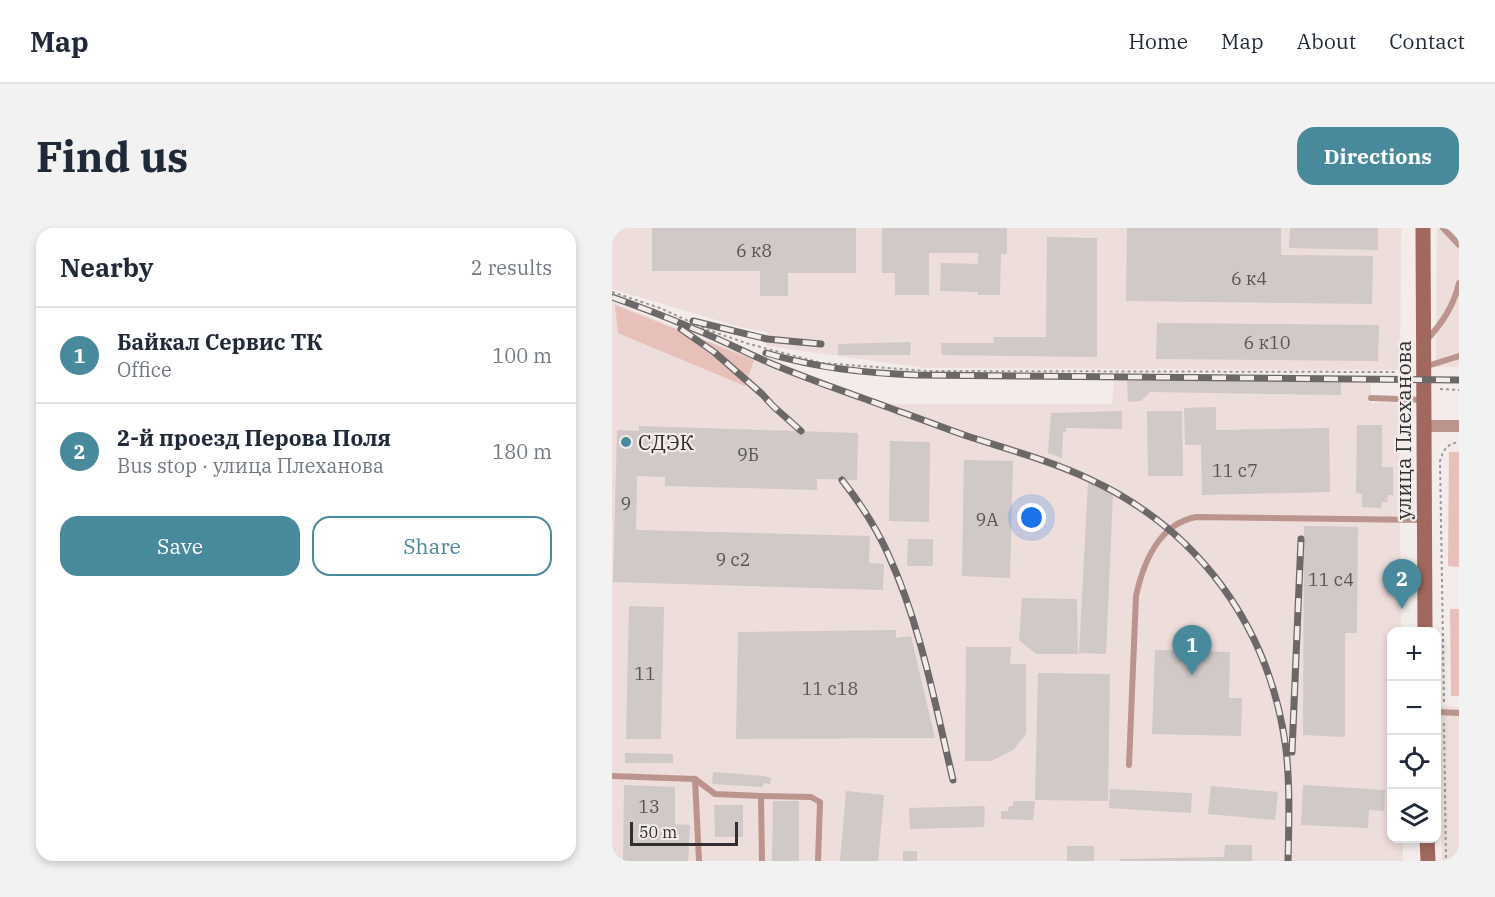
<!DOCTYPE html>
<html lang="en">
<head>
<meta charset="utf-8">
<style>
	body { margin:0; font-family:"IBM Plex Serif",serif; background:#f2f2f3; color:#1f2937 }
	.controls { position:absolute; right:18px; bottom:18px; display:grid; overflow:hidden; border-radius:12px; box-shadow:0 3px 9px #0003 }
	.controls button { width:54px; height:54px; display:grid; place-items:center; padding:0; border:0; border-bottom:2px solid #e0e1e3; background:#fff; color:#1f2937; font:30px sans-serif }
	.scale { position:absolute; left:18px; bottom:15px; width:108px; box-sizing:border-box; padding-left:6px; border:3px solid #312f2f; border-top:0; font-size:16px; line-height:21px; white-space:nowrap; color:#312f2f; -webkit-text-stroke:4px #f3eceb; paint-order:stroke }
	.you { position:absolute; left:420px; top:290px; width:21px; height:21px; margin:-15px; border:4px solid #fff; border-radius:50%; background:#1a73e8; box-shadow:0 0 0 9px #1a73e833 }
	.badge { display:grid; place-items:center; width:39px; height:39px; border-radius:50%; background:#488a9c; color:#fff; font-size:20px; font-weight:700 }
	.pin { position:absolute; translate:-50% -50px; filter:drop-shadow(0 2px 3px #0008) }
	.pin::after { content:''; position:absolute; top:32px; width:21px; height:18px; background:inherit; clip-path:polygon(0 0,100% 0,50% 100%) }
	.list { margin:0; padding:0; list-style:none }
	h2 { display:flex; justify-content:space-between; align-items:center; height:78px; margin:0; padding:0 24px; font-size:26px }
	h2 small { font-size:20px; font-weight:400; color:#747a83 }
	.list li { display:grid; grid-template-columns:39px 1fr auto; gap:18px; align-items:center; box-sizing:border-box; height:96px; padding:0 24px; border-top:2px solid #e0e1e3 }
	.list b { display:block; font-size:22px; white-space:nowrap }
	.list p { margin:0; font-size:20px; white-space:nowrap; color:#747a83 }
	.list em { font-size:20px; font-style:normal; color:#747a83 }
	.actions { display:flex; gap:12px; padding:18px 24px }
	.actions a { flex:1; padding:14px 0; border:2px solid #488a9c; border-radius:18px; text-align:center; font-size:21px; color:#488a9c }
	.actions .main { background:#488a9c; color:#fff }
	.icon { flex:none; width:33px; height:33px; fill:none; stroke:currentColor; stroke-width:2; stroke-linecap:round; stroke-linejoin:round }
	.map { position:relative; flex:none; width:847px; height:633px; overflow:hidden; border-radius:18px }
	header { display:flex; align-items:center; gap:36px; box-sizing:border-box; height:84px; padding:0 30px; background:#fff; border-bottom:2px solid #e0e1e3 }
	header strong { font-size:28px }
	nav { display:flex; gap:33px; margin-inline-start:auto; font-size:21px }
	.intro { display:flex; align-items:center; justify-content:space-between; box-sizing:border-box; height:144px; padding:0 36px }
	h1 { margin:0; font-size:42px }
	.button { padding:15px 27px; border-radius:18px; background:#488a9c; color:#fff; font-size:21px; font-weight:700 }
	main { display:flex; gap:36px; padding:0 36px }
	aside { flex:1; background:#fff; border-radius:18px; box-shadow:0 3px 9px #0003 }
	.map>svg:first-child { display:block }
</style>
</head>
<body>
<header>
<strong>Map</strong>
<nav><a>Home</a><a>Map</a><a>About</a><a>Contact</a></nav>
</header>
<div class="intro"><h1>Find us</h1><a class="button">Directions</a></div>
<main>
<aside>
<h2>Nearby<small>2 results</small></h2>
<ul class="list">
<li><span class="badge">1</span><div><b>Байкал Сервис ТК</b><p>Office</p></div><em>100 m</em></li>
<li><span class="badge">2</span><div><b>2-й проезд Перова Поля</b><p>Bus stop · улица Плеханова</p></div><em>180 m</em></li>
</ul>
<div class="actions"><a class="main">Save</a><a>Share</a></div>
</aside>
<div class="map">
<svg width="847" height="633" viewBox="0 0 847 633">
	<rect width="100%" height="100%" fill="#f3eceb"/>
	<g fill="#eddddb">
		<path d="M0 0H789L788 142 314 140 154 118 155 104 128 99 0 61Z"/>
		<path d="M825 0H847V139H824Z"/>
		<path d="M0 74 256 176H500L502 151 759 152V175L787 174 789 403 780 404V610L791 611V633H0Z"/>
		<path d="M828 478 847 479V633H830Z"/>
	</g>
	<g fill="#e7c0ba">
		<path d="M3 77 142 132 133 158 6 105Z"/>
		<path d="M837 224H847V339L836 338Z"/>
		<path d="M838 381H847V468H839Z"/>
	</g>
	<g fill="#d0c9c8">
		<path d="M40 0H244V45H176V68H148V43H40Z"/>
		<path d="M270 0H395V26H389L388 67H366V64L328 63 329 35 366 36V25H317V67H283V45H270Z"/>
		<path d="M515 0H669V27L761 28 760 76 514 73Z"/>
		<path d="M678 0H766V22L677 20Z"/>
		<path d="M435 9 485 10V129L330 127 329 115H382L381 109H434Z"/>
		<path d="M545 95 767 97 766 133 544 131Z"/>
		<path d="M299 114 298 127H226V116Z"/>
		<path d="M515 153H729V167L538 164 529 173 516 174Z"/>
		<path d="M604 179V202L717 200 718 264 590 267 589 217H573L572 180Z"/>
		<path d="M510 183V201L454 200V204H451L450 230 436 225 439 185Z"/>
		<path d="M535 183H570L571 248H536Z"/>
		<path d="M745 197H770V239H781V267H776L775 274H770L769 280 750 279V266L744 265Z"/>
		<path d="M27 198 246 205 245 252 205 251V262L53 258V249L25 248 24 302 258 308 257 335 272 336 271 362 1 354 5 202 27 203Z"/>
		<path d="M278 213 318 214 317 294 277 293Z"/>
		<path d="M352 232 401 233 398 350 350 348Z"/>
		<path d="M476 255 501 265 494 426 467 425Z"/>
		<path d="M692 298 746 299 745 405H733V509L691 507Z"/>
		<path d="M296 311H321V338H295Z"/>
		<path d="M410 370 465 371 466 426H424L407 412Z"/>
		<path d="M17 378 52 379 49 511H14Z"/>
		<path d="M284 402V410L299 408 323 510 124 511 126 404Z"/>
		<path d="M354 419H399L398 436H414V506L401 522 379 533H353Z"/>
		<path d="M543 422 618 424 617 470H630L629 508 540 506Z"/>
		<path d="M426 445 498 446 496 573 423 572Z"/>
		<path d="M13 525 61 526V535H13Z"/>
		<path d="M101 544 152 548 159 550 158 556 151 555V559L100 556Z"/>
		<path d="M12 557 63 559V596L78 597 76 633H11Z"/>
		<path d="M691 557 773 562 772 583 757 582 756 600 689 597Z"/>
		<path d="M599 558 666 564 663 592 596 586Z"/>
		<path d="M498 561 580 565 579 585 497 580Z"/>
		<path d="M234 563 272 567 266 633H228Z"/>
		<path d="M161 573H187V633H160Z"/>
		<path d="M401 573H423L421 592 389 591V583H396L397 578H401Z"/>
		<path d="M102 577H131V609H103Z"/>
		<path d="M369 578 373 579 372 599 298 601 297 580Z"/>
		<path d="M613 617H640V633H508V631L612 629Z"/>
		<rect x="455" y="618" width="27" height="15"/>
		<rect x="291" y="623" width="14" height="10"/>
	</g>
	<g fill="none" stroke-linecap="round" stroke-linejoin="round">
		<g stroke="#9d9898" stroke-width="2" stroke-dasharray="3 3" stroke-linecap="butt">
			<path d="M0 64 48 80 96 102 137 116 210 135 316 143 784 144"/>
			<path d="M828 161 847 162"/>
			<path d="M832 474 828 233C831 222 835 216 847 214"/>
			<path d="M832 495 834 633"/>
		</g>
		<g stroke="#bb948d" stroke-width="6">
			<path d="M831 0 847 17"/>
			<path d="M814 113C830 95 842 78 847 55"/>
			<path d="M812 139 847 128"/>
			<path d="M759 170 812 172"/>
			<path d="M824 484 847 485"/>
			<path d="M517 537 524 368C531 335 547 296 584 289L811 292"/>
			<path d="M0 548 83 551 87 633"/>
			<path d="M83 551 103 566 149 568 150 633"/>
			<path d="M149 568 199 569 208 574 206 633"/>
		</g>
		<path stroke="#bb948d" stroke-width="12" d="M812 198H847"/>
		<g stroke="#a0685f" stroke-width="15">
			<path d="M811 0 813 404"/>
			<path d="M815 610 816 633"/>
		</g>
		<g stroke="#6c6868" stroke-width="7">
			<g id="rail">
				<path d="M0 69C28 79 55 89 82 101 108 111 132 124 158 135 200 153 243 167 286 183 309 191 332 200 355 208 395 221 436 232 475 250 587 301 658 399 674 521 678 558 677 596 676 633"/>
				<path d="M81 93 155 111 209 116"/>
				<path d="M69 101 102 124 150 166 161 178 189 203"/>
				<path d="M154 125C205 140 252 145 305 147L847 152"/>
				<path d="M230 252C248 275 264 299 276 326 309 398 323 476 341 552"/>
				<path d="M680 524 689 311"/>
			</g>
		</g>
		<use href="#rail" stroke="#f3eceb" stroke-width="4.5" stroke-dasharray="14" stroke-linecap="butt"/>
	</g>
	<circle fill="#488a9c" stroke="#f3eceb" stroke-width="2" cx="14" cy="214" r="6"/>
	<g text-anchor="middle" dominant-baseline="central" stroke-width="4.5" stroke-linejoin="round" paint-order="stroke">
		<g font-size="18" fill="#595655">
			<text x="142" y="22">6 к8</text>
			<text x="637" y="50">6 к4</text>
			<text x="655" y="114">6 к10</text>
			<text x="136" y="226">9Б</text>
			<text x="623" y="242">11 с7</text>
			<text x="14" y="275">9</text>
			<text x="375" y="291">9А</text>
			<text x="121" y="331">9 с2</text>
			<text x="719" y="351">11 с4</text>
			<text x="33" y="445">11</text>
			<text x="218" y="460">11 с18</text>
			<text x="37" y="578">13</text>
		</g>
		<g font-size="21" fill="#312f2f" stroke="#f3eceb">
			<text transform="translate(791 202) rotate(-90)">улица Плеханова</text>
		</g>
		<g font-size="21" fill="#312f2f" stroke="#f3eceb" text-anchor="start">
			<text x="26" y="214">СДЭК</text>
		</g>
	</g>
</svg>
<div class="controls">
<button>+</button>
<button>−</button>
<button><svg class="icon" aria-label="locate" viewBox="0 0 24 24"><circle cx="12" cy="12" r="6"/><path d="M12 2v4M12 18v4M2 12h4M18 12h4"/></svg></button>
<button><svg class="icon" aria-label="layers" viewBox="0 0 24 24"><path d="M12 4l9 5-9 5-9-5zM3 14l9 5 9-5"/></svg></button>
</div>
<div class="scale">50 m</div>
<div class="you"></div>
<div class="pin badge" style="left:580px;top:447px">1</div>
<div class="pin badge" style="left:790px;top:381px">2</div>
</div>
</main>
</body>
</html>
